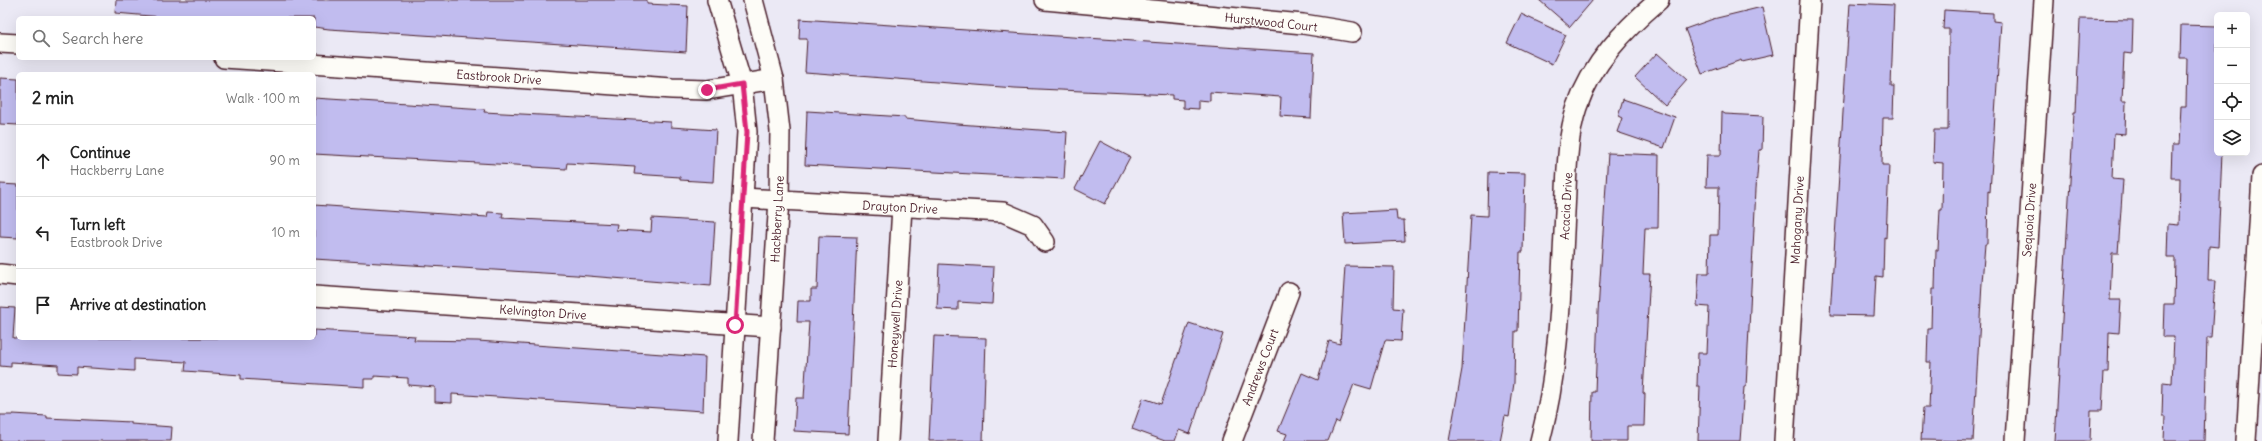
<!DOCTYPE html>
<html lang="en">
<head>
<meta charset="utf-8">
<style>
	body { margin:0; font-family:Delius,sans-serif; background:#f6f6f6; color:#222 }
	.controls { position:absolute; right:12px; top:12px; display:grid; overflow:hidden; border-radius:6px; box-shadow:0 4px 16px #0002 }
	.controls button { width:36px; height:36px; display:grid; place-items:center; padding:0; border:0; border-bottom:1px solid #e0e0e0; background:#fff; color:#222; font:20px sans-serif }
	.stop { position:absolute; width:12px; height:12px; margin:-9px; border:3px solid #db2777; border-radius:50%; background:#fff }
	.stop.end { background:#db2777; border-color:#fff; box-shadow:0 1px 4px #0008 }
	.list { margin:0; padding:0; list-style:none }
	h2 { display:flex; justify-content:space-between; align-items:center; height:52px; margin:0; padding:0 16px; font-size:17px }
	h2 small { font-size:13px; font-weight:400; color:#767676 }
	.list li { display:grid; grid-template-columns:26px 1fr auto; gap:12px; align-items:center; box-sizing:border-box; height:72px; padding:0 16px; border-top:1px solid #e0e0e0 }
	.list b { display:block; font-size:15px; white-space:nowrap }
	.list p { margin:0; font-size:13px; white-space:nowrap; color:#767676 }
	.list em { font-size:13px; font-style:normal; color:#767676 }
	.icon { flex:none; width:22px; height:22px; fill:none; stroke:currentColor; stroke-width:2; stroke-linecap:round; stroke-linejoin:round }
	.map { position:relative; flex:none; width:2262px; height:441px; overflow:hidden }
	.search { position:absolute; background:#fff; box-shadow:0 4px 16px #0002; left:16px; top:16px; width:300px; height:44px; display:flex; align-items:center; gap:10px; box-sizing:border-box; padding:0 14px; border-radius:6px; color:#767676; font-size:15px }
	.panel { position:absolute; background:#fff; box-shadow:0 4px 16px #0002; left:16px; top:72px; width:300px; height:268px; border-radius:6px }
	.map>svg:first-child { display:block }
</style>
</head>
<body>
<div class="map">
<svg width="2262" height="441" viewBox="0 0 2262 441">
	<rect width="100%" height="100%" fill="#ebe9f5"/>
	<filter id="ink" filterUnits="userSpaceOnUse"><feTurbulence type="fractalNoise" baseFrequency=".025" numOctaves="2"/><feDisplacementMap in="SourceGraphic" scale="8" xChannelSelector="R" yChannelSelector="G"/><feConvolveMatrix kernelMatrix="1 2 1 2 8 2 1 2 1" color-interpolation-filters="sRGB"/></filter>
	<g filter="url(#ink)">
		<g fill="#c1bcef" stroke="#4a1f2b">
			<path d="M116 0H647V4L688 6 686 52 329 29 314 27V18H174L115 13Z"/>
			<path d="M1539 0H1593L1570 27Z"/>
			<path d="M1850 3 1894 5 1891 86H1894L1893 118H1883L1882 165H1889L1886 238 1884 237 1883 277 1876 276 1874 316 1830 315Z"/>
			<path d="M1762 7 1773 55 1742 62 1741 60 1702 74 1685 29 1713 19Z"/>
			<path d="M1944 10 1993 13V21L2001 22 1990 192 1988 191 1987 244H1985L1982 283 1973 441 1921 440 1923 408H1929L1931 362H1927L1928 329H1931L1932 289H1935L1936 250H1938L1940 210H1942L1943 163 1933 162 1934 130H1948L1949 29H1943Z"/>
			<path d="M1521 14 1566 35 1552 64 1507 43Z"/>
			<path d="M800 19 1314 53 1311 118 1280 116 1281 97 1210 92V101L1198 100V109L1183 108V100L1172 99V95L1015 88 805 72 807 39H799Z"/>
			<path d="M2080 19 2133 20 2132 54 2124 53 2122 101H2126L2125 134 2114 133 2112 179 2123 180 2118 253H2112L2110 300H2121L2119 333 2109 332 2108 372H2104L2102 411H2091L2090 441H2055L2074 112H2076Z"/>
			<path d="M2181 25 2217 26V153H2222L2218 247 2209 246 2208 281H2215L2211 338H2207L2204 441H2164L2165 417H2162L2163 382 2172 383 2174 337H2163L2164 304H2174L2175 258H2167L2168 224 2179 225 2180 178H2171L2172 145H2179L2181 106H2186L2187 58H2180Z"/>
			<path d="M1657 53 1687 80 1665 105 1635 77Z"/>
			<path d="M0 78 18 79V125L0 124Z"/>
			<path d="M314 98 485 109 484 112 671 122V127L716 130 713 182 680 180V177L634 174 635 167 567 163 566 169 533 167V166L314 154Z"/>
			<path d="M1623 99 1675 117 1664 148 1617 132 1622 118 1618 116Z"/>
			<path d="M807 111 905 117V119L958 124 1067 132 1064 179 805 165Z"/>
			<path d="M1722 112 1725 114 1763 116 1762 150H1759L1756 189 1746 387H1744L1740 441H1698L1700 386H1697L1698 353H1707L1709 307 1697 306 1699 273H1709L1710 235H1718L1719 187H1706L1707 155H1721Z"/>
			<path d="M1100 141 1130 157 1105 204 1075 189Z"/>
			<path d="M1608 153 1659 155 1658 228H1645L1643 274H1650L1643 393 1645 394 1644 426H1627V441H1591L1592 392H1595L1598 312Z"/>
			<path d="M1488 172 1525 173 1523 252H1520L1518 331H1515L1514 383 1509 417 1505 416 1500 441H1449L1462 369 1471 215 1487 216Z"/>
			<path d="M0 184 18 185V238L0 237Z"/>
			<path d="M314 205 487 217 488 212 503 213 502 218 617 224 616 230 651 232 652 218 715 222 711 286 576 275 314 259Z"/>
			<path d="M1396 210 1397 220H1404L1405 241 1345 244 1343 213Z"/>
			<path d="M819 236 857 237 848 434 794 431 796 398H804L809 322H797L798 301H811V289H817Z"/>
			<path d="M939 264 994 267 992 304 958 302V310L937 309Z"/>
			<path d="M1345 266 1394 267 1393 308 1403 309 1401 341 1385 340 1371 389 1354 384 1339 423 1336 421 1328 441H1284L1287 434 1278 431 1302 373 1318 380 1329 341 1340 344Z"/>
			<path d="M0 307 15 308 13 338H314V330L415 336 414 340 478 341 705 357 703 411 452 394V403L435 402V387L408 385V378L374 376V379H364V387L241 379V375L185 371 186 362 134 359V371L77 367V374L58 373V365L11 362V367L0 366Z"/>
			<path d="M1189 323 1223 334 1190 434 1179 430 1175 441H1165L1132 429 1143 398 1161 404Z"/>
			<path d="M934 336 986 338 983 441H929Z"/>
			<path d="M13 414 47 416V418L131 422V424L172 427 171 441H0V415H13Z"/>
		</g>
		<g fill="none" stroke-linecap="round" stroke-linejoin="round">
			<g stroke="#4a1f2b" stroke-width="22">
				<g id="minor">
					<path d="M717 0 742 84 747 132 728 441"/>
					<path d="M753 0 774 79 780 131 779 200 763 441"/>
					<path d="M1045 0 1303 24 1352 32"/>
					<path d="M0 43 18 44"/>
					<path d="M224 58 672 89 707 90 774 79"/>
					<path d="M743 198 1003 212 1033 225 1045 242"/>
					<path d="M0 274 18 276"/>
					<path d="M314 296 771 327"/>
					<path d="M888 441 902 207"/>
					<path d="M1232 441 1289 292"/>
					<path d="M1540 441C1560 366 1561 289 1565 212 1567 178 1566 140 1577 107 1592 63 1624 30 1659 0"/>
					<path d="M1784 441 1810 0"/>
					<path d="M2015 441 2044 0"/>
					<path d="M2246 441 2262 176"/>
				</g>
			</g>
			<use href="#minor" stroke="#fdfcf7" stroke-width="19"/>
		</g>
	</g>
	<g fill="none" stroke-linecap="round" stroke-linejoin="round" filter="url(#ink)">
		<path stroke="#db2777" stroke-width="5" d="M707 90 742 84 747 132 735 325"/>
	</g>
	<g text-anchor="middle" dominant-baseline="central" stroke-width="3" stroke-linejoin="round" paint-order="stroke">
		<g font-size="12" fill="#4a1f2b" stroke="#fdfcf7">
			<text transform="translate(1271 22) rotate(6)">Hurstwood Court</text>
			<text transform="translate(499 77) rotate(4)">Eastbrook Drive</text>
			<text transform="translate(1566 206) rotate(-87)">Acacia Drive</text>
			<text transform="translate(900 207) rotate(3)">Drayton Drive</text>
			<text transform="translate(777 219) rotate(-87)">Hackberry Lane</text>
			<text transform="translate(1797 220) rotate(-87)">Mahogany Drive</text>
			<text transform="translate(2029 220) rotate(-86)">Sequoia Drive</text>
			<text transform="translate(543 312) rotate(4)">Kelvington Drive</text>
			<text transform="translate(895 324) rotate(-86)">Honeywell Drive</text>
			<text transform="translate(1260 367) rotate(-69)">Andrews Court</text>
		</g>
	</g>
</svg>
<div class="controls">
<button>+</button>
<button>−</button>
<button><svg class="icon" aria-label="locate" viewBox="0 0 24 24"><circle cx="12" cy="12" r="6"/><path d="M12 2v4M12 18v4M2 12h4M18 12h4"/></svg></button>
<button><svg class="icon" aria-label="layers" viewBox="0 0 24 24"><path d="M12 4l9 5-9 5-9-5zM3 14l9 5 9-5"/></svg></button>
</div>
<div class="stop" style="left:735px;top:325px"></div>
<div class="stop end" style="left:707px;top:90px"></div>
<div class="search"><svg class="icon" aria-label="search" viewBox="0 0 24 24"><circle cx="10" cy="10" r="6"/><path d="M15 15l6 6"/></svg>Search here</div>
<section class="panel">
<h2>2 min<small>Walk · 100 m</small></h2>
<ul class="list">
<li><svg class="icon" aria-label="ahead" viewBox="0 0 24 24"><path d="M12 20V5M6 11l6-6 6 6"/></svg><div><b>Continue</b><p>Hackberry Lane</p></div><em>90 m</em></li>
<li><svg class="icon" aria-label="left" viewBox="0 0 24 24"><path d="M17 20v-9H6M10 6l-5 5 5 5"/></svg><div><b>Turn left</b><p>Eastbrook Drive</p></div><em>10 m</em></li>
<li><svg class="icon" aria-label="arrive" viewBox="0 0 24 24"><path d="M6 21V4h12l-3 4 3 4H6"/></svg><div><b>Arrive at destination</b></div></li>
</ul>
</section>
</div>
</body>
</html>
